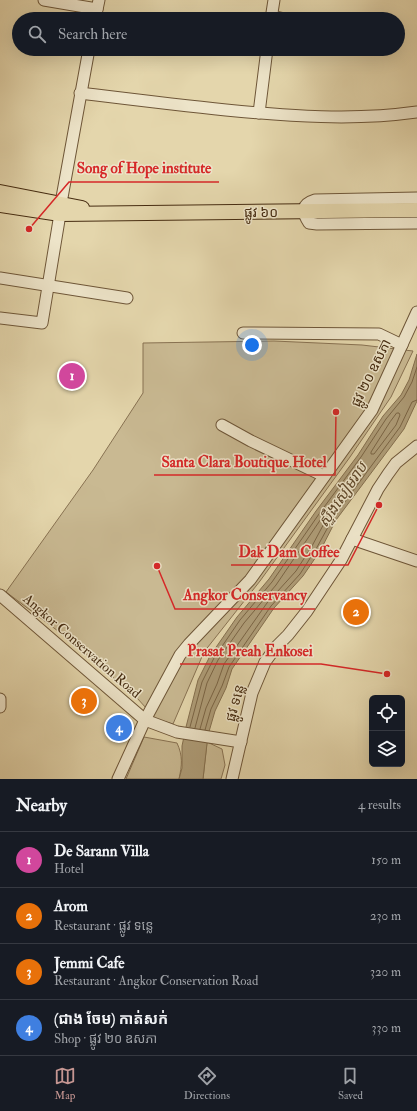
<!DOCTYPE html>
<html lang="en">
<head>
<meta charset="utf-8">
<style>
	body { margin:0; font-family:"IM FELL Double Pica","Noto Sans Khmer",serif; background:#242831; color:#f1f3f6 }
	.controls { position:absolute; right:12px; bottom:12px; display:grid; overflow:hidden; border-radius:6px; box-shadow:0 4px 16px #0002 }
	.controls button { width:36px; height:36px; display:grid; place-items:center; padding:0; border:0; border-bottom:1px solid #363941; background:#171b24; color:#f1f3f6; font:20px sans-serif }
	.you { position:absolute; left:252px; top:345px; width:14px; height:14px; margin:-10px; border:3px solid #fff; border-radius:50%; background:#1a73e8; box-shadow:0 0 0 6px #1a73e833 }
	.badge { display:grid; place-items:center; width:26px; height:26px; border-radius:50%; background:#c59692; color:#fff; font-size:13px; font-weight:700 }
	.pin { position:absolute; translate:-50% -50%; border:2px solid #fff; box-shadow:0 1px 4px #0006 }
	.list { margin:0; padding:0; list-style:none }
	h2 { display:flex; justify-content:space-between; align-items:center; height:52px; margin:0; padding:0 16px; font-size:17px }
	h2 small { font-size:13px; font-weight:400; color:#9ea1a6 }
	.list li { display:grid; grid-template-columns:26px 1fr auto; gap:12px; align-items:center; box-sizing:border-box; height:56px; padding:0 16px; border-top:1px solid #363941 }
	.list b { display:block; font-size:15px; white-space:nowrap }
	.list p { margin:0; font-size:13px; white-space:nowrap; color:#9ea1a6 }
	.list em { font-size:13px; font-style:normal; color:#9ea1a6 }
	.icon { flex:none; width:22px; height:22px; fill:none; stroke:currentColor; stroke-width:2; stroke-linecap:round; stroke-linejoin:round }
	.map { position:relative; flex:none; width:417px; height:779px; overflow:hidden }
	.search { position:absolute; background:#171b24; box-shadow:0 4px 16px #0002; left:12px; right:12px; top:12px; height:44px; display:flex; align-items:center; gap:10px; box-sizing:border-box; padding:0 14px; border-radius:22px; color:#9ea1a6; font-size:15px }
	.sheet { height:276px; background:#171b24 }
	nav { display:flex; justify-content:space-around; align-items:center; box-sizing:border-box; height:56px; border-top:1px solid #363941; background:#171b24; font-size:11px; color:#9ea1a6 }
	nav a { display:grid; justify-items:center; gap:2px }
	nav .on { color:#c59692 }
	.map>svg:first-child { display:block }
</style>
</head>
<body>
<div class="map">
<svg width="417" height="779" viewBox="0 0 417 779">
	<rect width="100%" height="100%" fill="#e4d6ac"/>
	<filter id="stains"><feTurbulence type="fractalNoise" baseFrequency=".005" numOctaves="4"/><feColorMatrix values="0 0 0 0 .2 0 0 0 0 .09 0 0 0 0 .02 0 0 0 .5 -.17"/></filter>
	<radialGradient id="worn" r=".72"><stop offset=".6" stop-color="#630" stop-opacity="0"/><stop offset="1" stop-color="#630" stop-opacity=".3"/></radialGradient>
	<g fill="#c9b992" stroke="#887252">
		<path d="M274 341 362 345 413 351 391 397 350 457 260 581 204 652 173 724 156 719 137 698 66 637 6 592 93 470 143 393V343Z"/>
		<path d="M144 737 177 743C183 756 182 765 179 779H126Z"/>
		<path d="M207 742 222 749 225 765 221 779H203Z"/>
	</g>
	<path fill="#ae9c77" stroke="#846f4e" d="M417 354V401L404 429 336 520 320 551 303 576 274 608 232 669 226 688 215 711 208 735 203 779H179L182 768V746L186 727 198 680 210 656 237 617 269 579 316 511 358 455 383 416 401 395 409 380Z"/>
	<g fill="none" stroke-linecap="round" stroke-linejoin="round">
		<g stroke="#7a6444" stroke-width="1">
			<path d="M397 413H399L400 415 396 425 374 454H371V452L390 422Z"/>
			<path d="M190 727 202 682 214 658 240 620 272 582 319 514 361 457 386 419 404 397 412 382 417 367"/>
			<path d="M195 728 207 683 218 660 244 623 276 585 323 516H326L327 518 312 546 296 571 267 603 224 664 217 684 206 708 200 729"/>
			<path d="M205 730 211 709 222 686 229 667 271 606 300 574 316 549 333 518 400 427 412 402 417 400"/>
		</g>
		<g stroke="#6e5638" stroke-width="13">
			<g id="minor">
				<path d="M44 0 97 9"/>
				<path d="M271 16 285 19"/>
				<path d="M95 19 99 0"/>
				<path d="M271 19 274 0"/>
				<path d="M80 93C129 99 177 105 226 110 290 116 353 121 417 112"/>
				<path d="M259 113 267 49"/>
				<path d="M417 198 315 200C302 204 301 211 309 223L317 224 417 223"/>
				<path d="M61 203 89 49"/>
				<path d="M0 278 127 298"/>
				<path d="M0 318 42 323 60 214"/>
				<path d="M243 333 379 334 402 345"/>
				<path d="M222 425 251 441 324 476"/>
				<path d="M352 539 417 561"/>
				<path d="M0 595 145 720 177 732 241 742"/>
				<path d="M0 699V707"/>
				<path d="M118 779 145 720 180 655 189 644 250 580 372 410 417 312"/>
				<path d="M232 779 252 693 265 662 276 647 288 635 307 611 341 560 378 489 388 474 396 463 417 446"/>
			</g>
		</g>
		<g stroke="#462c11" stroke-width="16">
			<g id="major">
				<path d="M0 192 82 208"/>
				<path d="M0 205 60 214 417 210"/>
			</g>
		</g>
		<use href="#minor" stroke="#ede4c9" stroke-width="11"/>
		<use href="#major" stroke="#e4d6ac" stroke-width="14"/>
	</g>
	<g text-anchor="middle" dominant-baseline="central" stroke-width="3" stroke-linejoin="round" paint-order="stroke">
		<g font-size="14" fill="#462c11" stroke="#ede4c9">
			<text x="261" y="212">ផ្លូវ ៦០</text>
			<text transform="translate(371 373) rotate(-64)">ផ្លូវ ២០ ឧសភា</text>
			<text transform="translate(82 646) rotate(41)">Angkor Conservation Road</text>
			<text transform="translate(235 703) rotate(-75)">ផ្លូវ ទន្លេ</text>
		</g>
		<g font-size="15" font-style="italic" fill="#60482a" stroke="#ede4c9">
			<text transform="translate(343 495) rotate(-56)">ស្ទឹងសៀមរាប</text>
		</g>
	</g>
	<path fill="none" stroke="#d62828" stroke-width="1.5" d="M29 229L69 182H219M336 412L335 475H154M379 505L348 565H231M157 566L175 609H315M387 674L321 664H180"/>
	<g fill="#d62828" stroke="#ede4c9" stroke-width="1.5">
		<circle cx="29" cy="229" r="4"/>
		<circle cx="336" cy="412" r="4"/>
		<circle cx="379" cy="505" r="4"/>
		<circle cx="157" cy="566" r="4"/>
		<circle cx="387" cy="674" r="4"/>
	</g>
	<g font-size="15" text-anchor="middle" font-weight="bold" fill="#d62828" stroke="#ede4c9" stroke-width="3" stroke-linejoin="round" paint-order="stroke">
		<text x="144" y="173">Song of Hope institute</text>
		<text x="244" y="467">Santa Clara Boutique Hotel</text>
		<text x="289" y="557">Dak Dam Coffee</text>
		<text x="245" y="600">Angkor Conservancy</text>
		<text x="250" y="656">Prasat Preah Enkosei</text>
	</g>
	<rect width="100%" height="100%" filter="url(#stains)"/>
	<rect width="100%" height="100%" fill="url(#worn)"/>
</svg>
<div class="controls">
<button><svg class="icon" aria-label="locate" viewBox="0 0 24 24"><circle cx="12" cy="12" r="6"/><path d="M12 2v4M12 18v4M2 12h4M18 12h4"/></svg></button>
<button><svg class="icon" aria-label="layers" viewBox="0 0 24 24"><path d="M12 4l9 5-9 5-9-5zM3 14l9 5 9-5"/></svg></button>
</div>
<div class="you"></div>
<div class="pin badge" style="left:72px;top:376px;background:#d1479c">1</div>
<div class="pin badge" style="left:356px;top:612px;background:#e8710a">2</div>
<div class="pin badge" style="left:84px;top:701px;background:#e8710a">3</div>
<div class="pin badge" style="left:119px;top:728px;background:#3f7fe0">4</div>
<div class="search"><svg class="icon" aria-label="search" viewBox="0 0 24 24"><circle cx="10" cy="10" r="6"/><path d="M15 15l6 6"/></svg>Search here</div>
</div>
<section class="sheet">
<h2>Nearby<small>4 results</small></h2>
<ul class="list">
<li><span class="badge" style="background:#d1479c">1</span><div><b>De Sarann Villa</b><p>Hotel</p></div><em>150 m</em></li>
<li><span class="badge" style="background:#e8710a">2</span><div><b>Arom</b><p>Restaurant · ផ្លូវ ទន្លេ</p></div><em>230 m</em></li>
<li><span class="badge" style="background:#e8710a">3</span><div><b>Jemmi Cafe</b><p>Restaurant · Angkor Conservation Road</p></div><em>320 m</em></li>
<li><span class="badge" style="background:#3f7fe0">4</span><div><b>(ជាង ចែម) កាត់សក់</b><p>Shop · ផ្លូវ ២០ ឧសភា</p></div><em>330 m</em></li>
</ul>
</section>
<nav>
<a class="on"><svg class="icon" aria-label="map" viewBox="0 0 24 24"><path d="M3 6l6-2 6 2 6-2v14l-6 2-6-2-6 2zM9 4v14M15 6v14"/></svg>Map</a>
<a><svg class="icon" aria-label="directions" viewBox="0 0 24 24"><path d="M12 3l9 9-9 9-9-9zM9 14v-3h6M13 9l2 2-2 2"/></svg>Directions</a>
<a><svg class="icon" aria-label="saved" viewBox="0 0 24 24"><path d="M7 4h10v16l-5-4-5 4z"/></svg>Saved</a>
</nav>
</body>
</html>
